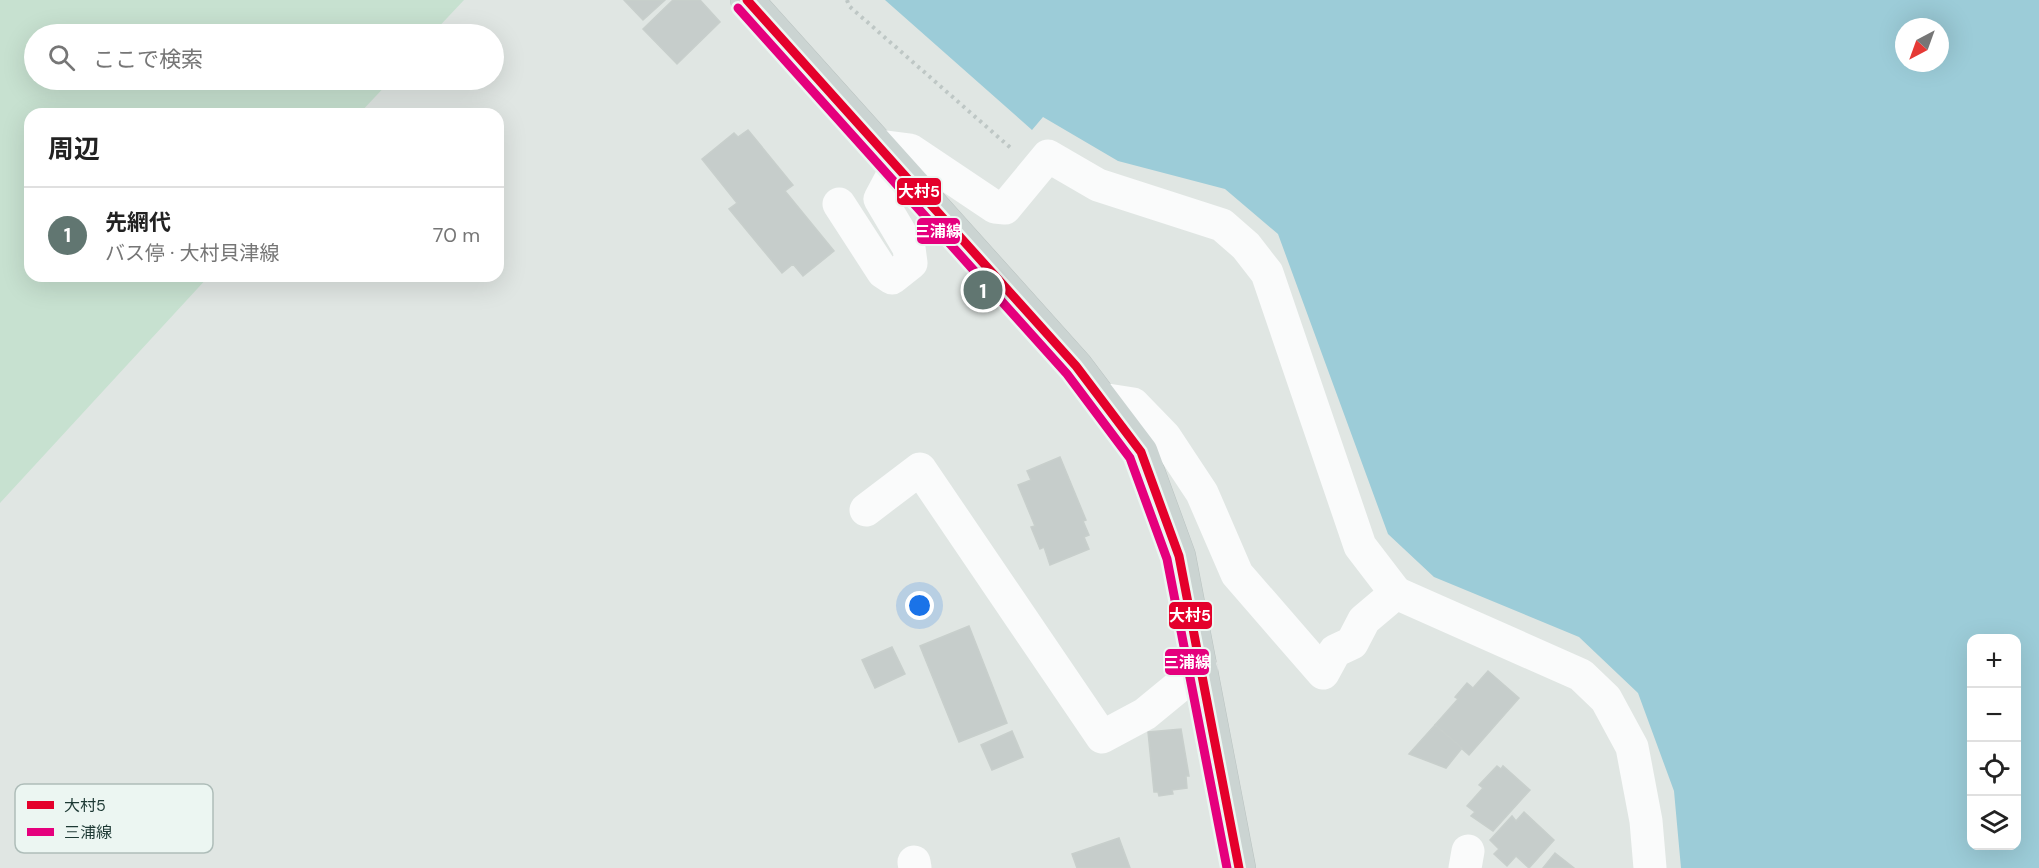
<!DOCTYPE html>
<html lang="ja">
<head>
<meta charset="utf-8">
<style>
	body { margin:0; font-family:"DM Sans","Noto Sans JP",sans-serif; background:#f6f6f6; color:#222 }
	.controls { position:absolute; right:18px; bottom:18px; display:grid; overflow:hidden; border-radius:12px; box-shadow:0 6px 24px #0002 }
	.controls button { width:54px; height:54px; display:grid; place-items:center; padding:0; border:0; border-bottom:2px solid #e0e0e0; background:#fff; color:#222; font:30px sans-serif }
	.compass { position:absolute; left:1895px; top:18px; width:54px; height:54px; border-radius:50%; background:#fff; box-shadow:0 6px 24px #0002; rotate:221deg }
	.you { position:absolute; left:920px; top:606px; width:21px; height:21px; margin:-15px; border:4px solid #fff; border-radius:50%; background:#1a73e8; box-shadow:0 0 0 9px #1a73e833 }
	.badge { display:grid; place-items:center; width:39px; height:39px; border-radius:50%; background:#617671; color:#fff; font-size:20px; font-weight:700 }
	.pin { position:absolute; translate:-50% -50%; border:3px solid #fff; box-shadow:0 2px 6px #0006 }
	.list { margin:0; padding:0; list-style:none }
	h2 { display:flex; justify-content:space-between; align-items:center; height:78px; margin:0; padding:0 24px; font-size:26px }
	h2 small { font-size:20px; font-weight:400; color:#767676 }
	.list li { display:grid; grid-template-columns:39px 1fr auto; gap:18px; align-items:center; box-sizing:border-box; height:96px; padding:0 24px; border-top:2px solid #e0e0e0 }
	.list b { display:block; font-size:22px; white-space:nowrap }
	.list p { margin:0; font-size:20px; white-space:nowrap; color:#767676 }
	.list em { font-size:20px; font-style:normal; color:#767676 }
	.icon { flex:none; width:33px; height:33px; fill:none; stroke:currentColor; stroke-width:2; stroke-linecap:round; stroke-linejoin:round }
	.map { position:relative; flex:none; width:2039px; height:868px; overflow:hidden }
	.search { position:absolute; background:#fff; box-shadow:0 6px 24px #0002; left:24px; top:24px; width:480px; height:66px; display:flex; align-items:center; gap:15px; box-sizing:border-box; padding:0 21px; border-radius:33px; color:#767676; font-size:22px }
	.panel { position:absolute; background:#fff; box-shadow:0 6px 24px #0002; left:24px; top:108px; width:480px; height:174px; border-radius:18px }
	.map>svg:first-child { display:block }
</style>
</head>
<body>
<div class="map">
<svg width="2039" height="868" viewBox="0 0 2039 868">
	<rect width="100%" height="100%" fill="#e0e6e3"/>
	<path fill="#c7e1d0" d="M0 0H464L432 34H34V80H391L359 114H30V276H209L0 503Z"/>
	<path fill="#9cccd8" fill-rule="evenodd" d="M885 0H2039V868H1681L1674 791 1638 693 1579 637 1434 577 1388 534 1278 234 1225 189 1118 161 1043 117 1032 130ZM1904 27H1940V63H1904ZM1972 638H2016V846H1972Z"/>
	<g fill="#c6cdcb" stroke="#c8cfcc" stroke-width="1.5">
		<path d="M624 0H665L643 20Z"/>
		<path d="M673 0H700L720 22 677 64 643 29Z"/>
		<path d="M748 130 793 185 785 191 834 251 803 276 793 264 782 273 729 209 737 203 702 159 734 133 738 137Z"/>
		<path d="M1060 457 1086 520 1083 521 1089 535 1084 537 1089 549 1050 565 1044 547 1040 549 1031 527 1035 526 1018 485 1031 480 1027 471Z"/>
		<path d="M969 626 1007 723 959 742 920 646Z"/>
		<path d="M892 647 905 674 875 688 862 660Z"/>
		<path d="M1488 671 1519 698 1469 755 1435 725 1458 699 1455 697 1467 683 1473 688Z"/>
		<path d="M1435 725 1462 748 1446 768 1409 754Z"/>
		<path d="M1181 729 1189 776H1186L1187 788 1172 790 1173 794 1159 796 1158 792H1154L1148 732Z"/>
		<path d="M1012 731 1023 757 992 770 981 745Z"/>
		<path d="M1497 766 1501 769 1503 766 1530 790 1493 831 1471 816 1475 812 1467 806 1483 788 1479 785Z"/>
		<path d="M1524 812 1554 840 1529 868 1516 856 1507 866 1494 854 1499 849 1490 840 1512 816 1516 821Z"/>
		<path d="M1119 838 1130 868H1077L1072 854Z"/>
		<path d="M1555 853 1574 868H1543Z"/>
	</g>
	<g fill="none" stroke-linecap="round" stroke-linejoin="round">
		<g stroke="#bac3c1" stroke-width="34">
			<path id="major" d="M747 0 1076 366 1141 452 1179 556 1239 868"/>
		</g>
		<path stroke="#bec7c5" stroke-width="4" stroke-dasharray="3 4.5" stroke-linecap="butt" d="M847 0 849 6 1013 150"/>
		<g stroke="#fafbfb" stroke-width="33">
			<path d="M879 146 910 150 995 207 1005 208 1048 156 1098 185 1222 225 1246 246 1267 273 1360 546 1396 593"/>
			<path d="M839 204 883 272 892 278 911 263 909 248 880 199 897 167"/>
			<path d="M1101 399 1133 404 1165 437 1202 493 1237 574 1323 673 1335 651 1352 643 1364 620 1396 593 1581 675 1606 699 1632 747 1646 821 1650 868"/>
			<path d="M866 510 920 469 1102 737 1145 714 1201 668"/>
			<path d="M914 862 915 868"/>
			<path d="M1465 868 1468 851"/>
		</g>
		<use href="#major" stroke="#cbd4d2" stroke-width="33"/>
		<g stroke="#ecf6f2" stroke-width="14">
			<path id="bus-1" d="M747 0 1076 366 1141 452 1179 556 1239 868"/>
		</g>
		<g stroke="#ecf6f2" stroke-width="14">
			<path id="bus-2" d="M738 8 1067 374 1130 458 1167 559 1227 868"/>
		</g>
		<use href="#bus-1" stroke="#e4002b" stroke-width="9"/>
		<use href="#bus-2" stroke="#e5007d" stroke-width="9"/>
	</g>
	<rect x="15" y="784" width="198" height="69" rx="9" fill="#ecf6f2" stroke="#aebdb9" stroke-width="1.5"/>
	<rect x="27" y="801" width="27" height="8" fill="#e4002b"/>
	<rect x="27" y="828" width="27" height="8" fill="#e5007d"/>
	<g font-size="16" fill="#1d3934">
		<text x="64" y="811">大村5</text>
		<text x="64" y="838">三浦線</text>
	</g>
	<g stroke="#ecf6f2" stroke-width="2">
		<rect x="896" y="177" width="46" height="29" rx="6" fill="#e4002b"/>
		<rect x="916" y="217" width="45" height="28" rx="6" fill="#e5007d"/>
		<rect x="1168" y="601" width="45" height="29" rx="6" fill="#e4002b"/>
		<rect x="1164" y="648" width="46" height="28" rx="6" fill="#e5007d"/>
	</g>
	<g font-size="16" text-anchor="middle" font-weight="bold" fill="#fff">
		<text x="919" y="197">大村5</text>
		<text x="938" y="237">三浦線</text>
		<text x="1190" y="621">大村5</text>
		<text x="1187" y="668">三浦線</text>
	</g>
</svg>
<div class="controls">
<button>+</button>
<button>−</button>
<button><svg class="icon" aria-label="locate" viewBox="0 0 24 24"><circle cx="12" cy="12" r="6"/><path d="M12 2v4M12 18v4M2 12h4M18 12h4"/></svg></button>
<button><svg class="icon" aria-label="layers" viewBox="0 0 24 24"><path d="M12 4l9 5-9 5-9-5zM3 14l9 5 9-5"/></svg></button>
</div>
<svg class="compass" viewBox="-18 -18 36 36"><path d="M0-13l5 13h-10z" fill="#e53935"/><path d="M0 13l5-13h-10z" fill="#767676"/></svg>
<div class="you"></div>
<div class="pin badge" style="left:983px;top:290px">1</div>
<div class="search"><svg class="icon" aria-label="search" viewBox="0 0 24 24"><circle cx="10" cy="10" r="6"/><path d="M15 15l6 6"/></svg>ここで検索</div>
<section class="panel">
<h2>周辺<small></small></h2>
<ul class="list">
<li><span class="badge">1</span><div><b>先網代</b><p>バス停 · 大村貝津線</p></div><em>70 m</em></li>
</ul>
</section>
</div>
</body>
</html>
